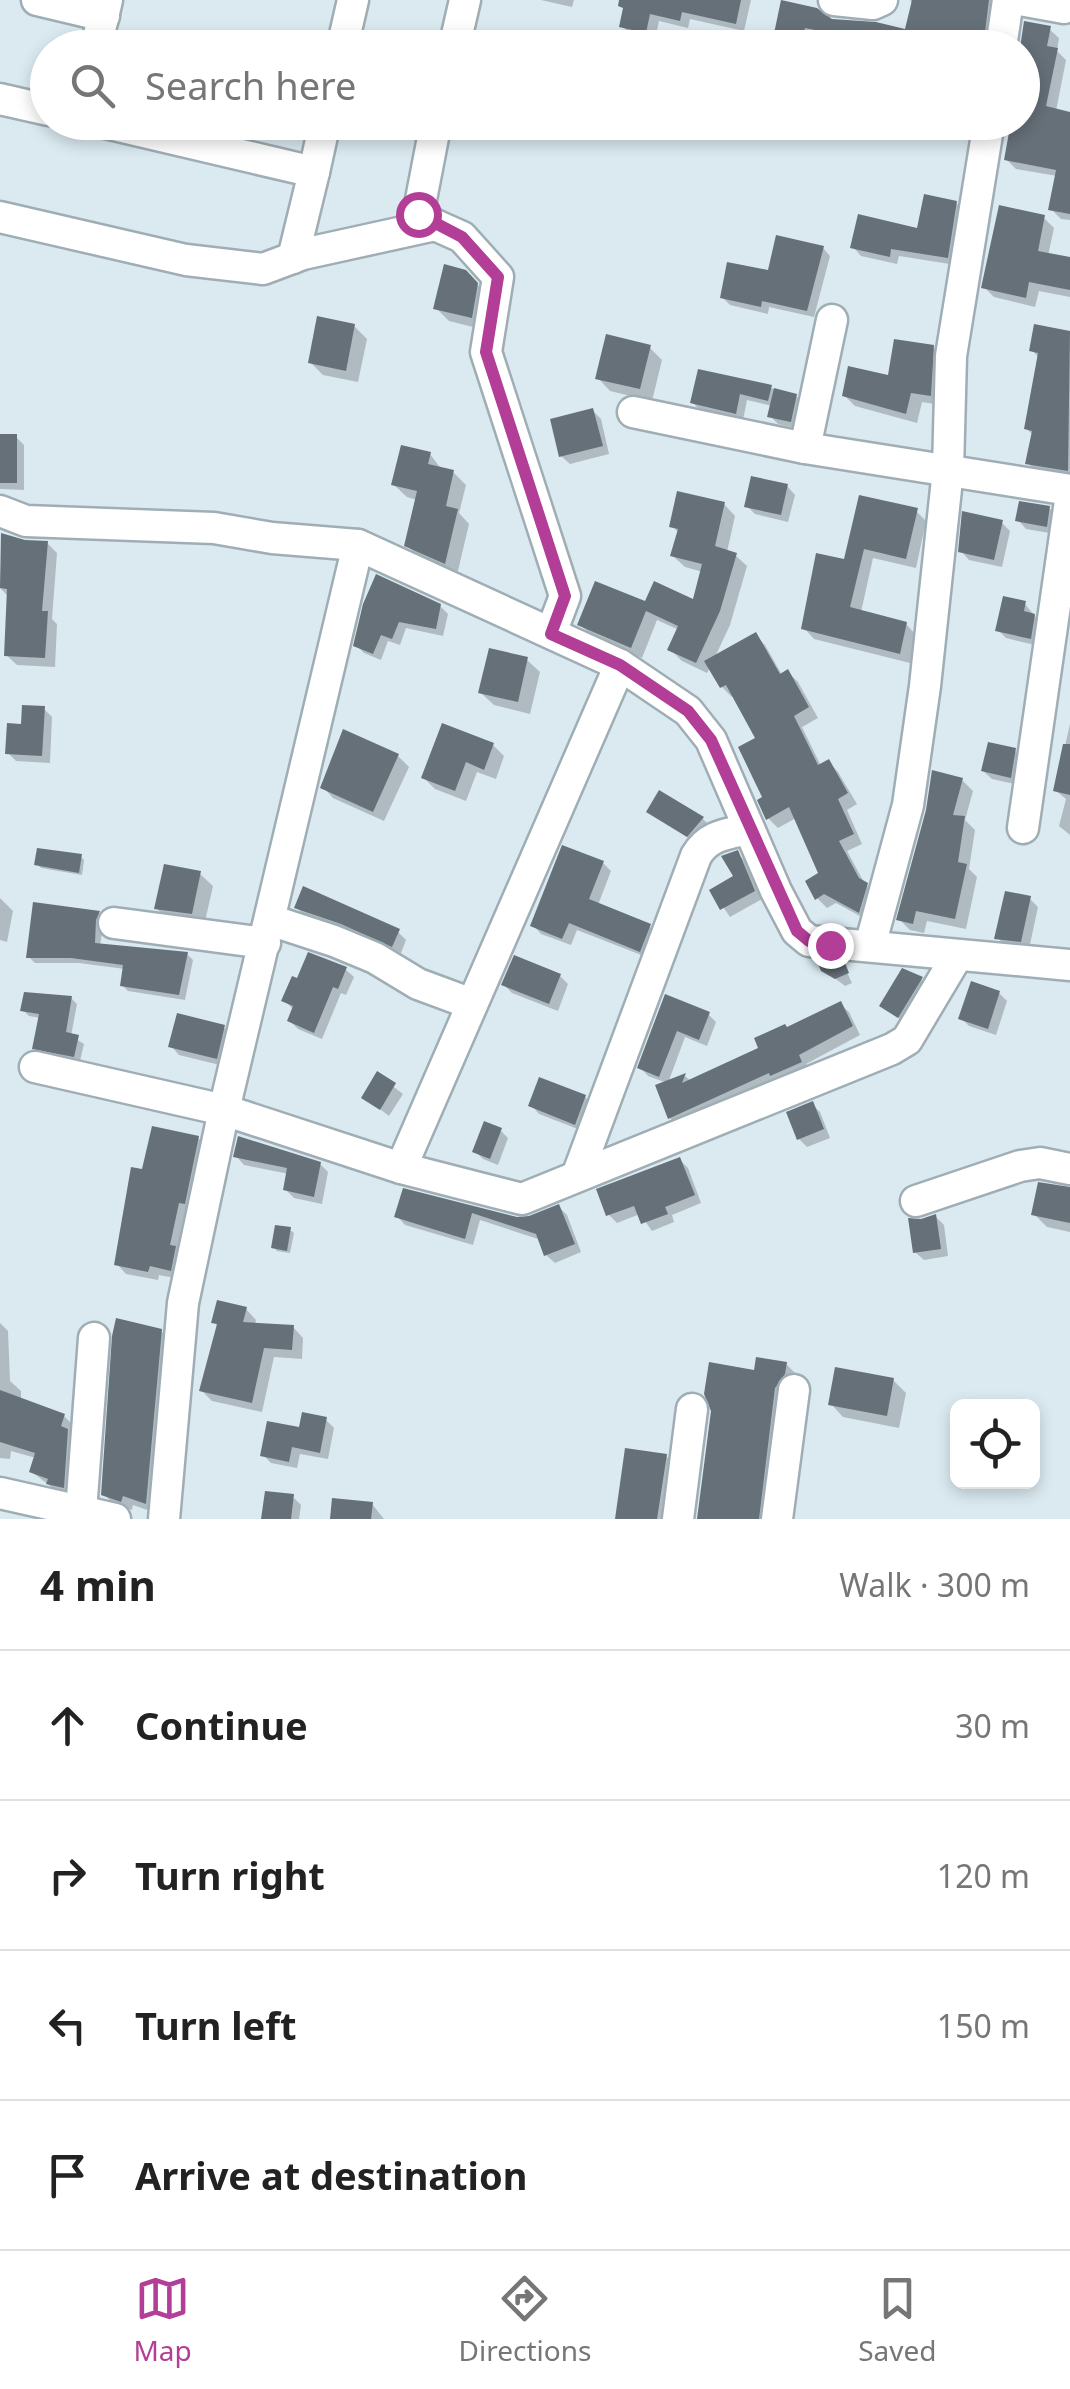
<!DOCTYPE html>
<html lang="en">
<head>
<meta charset="utf-8">
<style>
	body { margin:0; font-family:"Noto Sans",sans-serif; background:#f2f2f2; color:#222 }
	.controls { position:absolute; right:30px; bottom:30px; display:grid; overflow:hidden; border-radius:15px; box-shadow:0 5px 15px #0003 }
	.controls button { width:90px; height:90px; display:grid; place-items:center; padding:0; border:0; border-bottom:2px solid #e0e0e0; background:#fff; color:#222; font:50px sans-serif }
	.stop { position:absolute; width:30px; height:30px; margin:-22px; border:8px solid #b23e97; border-radius:50%; background:#fff }
	.stop.end { background:#b23e97; border-color:#fff; box-shadow:0 2px 10px #0008 }
	.list { margin:0; padding:0; list-style:none }
	h2 { display:flex; justify-content:space-between; align-items:center; height:130px; margin:0; padding:0 40px; font-size:42px }
	h2 small { font-size:32px; font-weight:400; color:#767676 }
	.list li { display:grid; grid-template-columns:65px 1fr auto; gap:30px; align-items:center; box-sizing:border-box; height:150px; padding:0 40px; border-top:2px solid #e0e0e0 }
	.list b { display:block; font-size:38px; white-space:nowrap }
	.list em { font-size:32px; font-style:normal; color:#767676 }
	.icon { flex:none; width:55px; height:55px; fill:none; stroke:currentColor; stroke-width:2; stroke-linecap:round; stroke-linejoin:round }
	.map { position:relative; flex:none; width:1070px; height:1519px; overflow:hidden }
	.search { position:absolute; background:#fff; box-shadow:0 5px 15px #0003; left:30px; right:30px; top:30px; height:110px; display:flex; align-items:center; gap:25px; box-sizing:border-box; padding:0 35px; border-radius:55px; color:#767676; font-size:38px }
	.sheet { height:730px; background:#fff }
	nav { display:flex; justify-content:space-around; align-items:center; box-sizing:border-box; height:140px; border-top:2px solid #e0e0e0; background:#fff; font-size:28px; color:#767676 }
	nav a { display:grid; justify-items:center; gap:5px }
	nav .on { color:#b23e97 }
	.map>svg:first-child { display:block }
</style>
</head>
<body>
<div class="map">
<svg width="1070" height="1519" viewBox="0 0 1070 1519">
	<rect width="100%" height="100%" fill="#dbeaf1"/>
	<g fill="#0003">
		<path d="M541 0H574L572 7Z"/>
		<path d="M626 0H751L744 31 690 19 688 28 659 21 655 40 631 35 622 26Z"/>
		<path d="M910 0H1002L992 48H838L840 42 815 36 812 48H773L783 3 831 21 907 32 912 3Z"/>
		<path d="M1049 29 1059 38 1057 51 1066 60 1056 111 1070 114V220L1061 219 1051 209 1057 176 1016 169 1006 159 1022 122Z"/>
		<path d="M707 122H734L732 128Z"/>
		<path d="M956 203 964 211 956 265 899 256 897 264 861 256 853 247 919 231Z"/>
		<path d="M1044 218 1054 228 1048 256 1070 260V297L1039 291 1035 307 994 297 984 287Z"/>
		<path d="M823 248 830 256 814 317 769 307 768 314 730 305 722 297Z"/>
		<path d="M465 272 490 298 485 330 449 321 436 308Z"/>
		<path d="M354 326 367 339 358 382 323 375 311 363Z"/>
		<path d="M1036 327 1070 333V478L1038 473 1028 463 1033 435 1026 428 1039 358 1032 350Z"/>
		<path d="M649 347 662 360 652 401 610 391 598 378Z"/>
		<path d="M933 347 943 358 941 405 922 402 917 423 855 406 844 395 890 378Z"/>
		<path d="M771 388 796 396 804 404 799 429 778 424 770 416 772 406 747 400 743 420 700 410 693 403Z"/>
		<path d="M592 410 601 419 609 454 570 464 561 456Z"/>
		<path d="M0 437H16L24 445V490L0 489Z"/>
		<path d="M430 454 442 470 453 472 466 485 459 513 469 524 457 575 420 558 407 545 417 500 407 497 394 485Z"/>
		<path d="M787 486 795 495 788 522 755 514 747 506Z"/>
		<path d="M724 504 735 516 727 552 735 555 747 566 730 625 714 659 755 635 765 645 782 675 788 672 798 682 818 718 802 727 821 766 828 762 838 772 857 804 847 810 862 844 847 851 865 884 876 895 869 921 836 903 827 908 817 898 822 875 796 818 778 828 768 818 759 739 734 695 732 697 722 687 710 667 707 673 682 661 670 649 679 630 657 620 642 658 591 635 580 624 646 604 694 603 703 572 685 567 673 556 679 533 672 526Z"/>
		<path d="M1049 508 1057 516 1055 534 1026 529 1018 520Z"/>
		<path d="M916 511 926 521 916 568 873 558 861 612 906 624 916 635 910 663 814 639 804 628 846 562Z"/>
		<path d="M1002 523 1010 531 1002 567 969 560 961 551Z"/>
		<path d="M3 536 24 542 47 543 57 553 52 619 57 624 55 667 17 665 6 655 9 597 0 588Z"/>
		<path d="M1025 604 1042 625 1039 646 1006 638 998 630Z"/>
		<path d="M366 605 440 606 448 614 443 636 406 628 400 645 388 641 381 660 364 653 356 645Z"/>
		<path d="M527 660 540 672 530 714 494 705 481 693Z"/>
		<path d="M44 709 52 717 50 763 16 761 8 753 23 726Z"/>
		<path d="M1070 724V835L1059 826 1066 799 1055 790Z"/>
		<path d="M493 745 504 756 496 779 477 772 466 801 435 789 424 778Z"/>
		<path d="M1014 750 1023 759 1019 785 992 779 983 771Z"/>
		<path d="M398 756 409 767 384 821 333 798 323 787Z"/>
		<path d="M962 780 973 791 965 820 975 830 969 869 977 877 966 929 927 921 924 933 910 930 899 919Z"/>
		<path d="M649 811 702 818 710 826 696 843Z"/>
		<path d="M737 853 746 862 762 899 730 917 712 891 736 877Z"/>
		<path d="M81 857 84 860 82 875 41 868 37 864Z"/>
		<path d="M603 863 611 871 598 905 649 926 658 934 649 958 577 930 571 945 541 934 533 925Z"/>
		<path d="M200 874 213 886 204 926 170 921 157 909Z"/>
		<path d="M0 898 13 911 7 942 0 940Z"/>
		<path d="M1030 899 1038 907 1029 949 1006 947 998 938Z"/>
		<path d="M297 908 398 932 406 940 401 953 352 931 305 916Z"/>
		<path d="M99 913 104 919 100 946 187 954 193 960 185 1000 128 991 122 985 125 969 79 963H35L29 957Z"/>
		<path d="M844 966 852 983 845 986 823 969Z"/>
		<path d="M345 969 354 977 346 995 341 993 322 1039 298 1029 290 1021 294 1010 284 1000Z"/>
		<path d="M560 976 568 984 558 1011 512 993 504 985Z"/>
		<path d="M921 979 929 987 907 1024 882 1006Z"/>
		<path d="M999 993 1007 1001 996 1035 969 1026 961 1018Z"/>
		<path d="M666 997 708 1014 716 1022 707 1046 685 1037 668 1083 685 1076 691 1081 761 1049 788 1029 840 1004 849 1012 860 1035 806 1064 809 1070 678 1126 670 1118 658 1087 667 1083 648 1076 640 1067Z"/>
		<path d="M71 998 77 1004 71 1036 84 1044 80 1061 41 1054 35 1048 41 1018 29 1016 23 1010Z"/>
		<path d="M224 1028 232 1036 224 1066 179 1055 171 1046Z"/>
		<path d="M378 1075 403 1094 389 1116 364 1097Z"/>
		<path d="M585 1097 593 1105 583 1131 539 1114 531 1105Z"/>
		<path d="M812 1104 820 1112 830 1138 807 1147 799 1139Z"/>
		<path d="M500 1130 508 1138 498 1165 483 1159 475 1151Z"/>
		<path d="M198 1138 208 1148 180 1279 159 1275 158 1280 126 1274 117 1264 144 1172Z"/>
		<path d="M236 1156 320 1164 328 1172 322 1204 294 1198 286 1190 289 1174 244 1165Z"/>
		<path d="M680 1160 688 1168 701 1203 672 1215 674 1222 652 1231 640 1214 617 1223 609 1215 599 1191Z"/>
		<path d="M1070 1188V1232L1047 1227 1034 1214Z"/>
		<path d="M404 1191 517 1220 559 1207 567 1215 581 1252 555 1263 546 1255 541 1240 480 1220 473 1245 405 1225 397 1216Z"/>
		<path d="M936 1217 944 1225 948 1256 924 1260 915 1252 921 1222Z"/>
		<path d="M290 1230 294 1233 290 1253 277 1251 274 1247Z"/>
		<path d="M246 1309 256 1320 255 1325 293 1327 303 1338 302 1359 274 1357 262 1412 212 1401 201 1390 219 1327 214 1322Z"/>
		<path d="M0 1323 8 1331 10 1381 21 1391V1400L64 1416 73 1425 70 1434 76 1440 72 1496 58 1492 32 1472 36 1458 11 1451 10 1459 0 1458Z"/>
		<path d="M161 1331 171 1342 156 1513 133 1505 132 1510 114 1505 104 1494Z"/>
		<path d="M786 1364 798 1376 771 1519H699L756 1373Z"/>
		<path d="M893 1380 906 1393 899 1428 843 1417 831 1404Z"/>
		<path d="M326 1420 334 1428 328 1459 300 1454 297 1468 271 1463 263 1455 301 1430Z"/>
		<path d="M666 1456 678 1468 673 1519H618Z"/>
		<path d="M293 1497 301 1505 299 1519H264Z"/>
		<path d="M372 1504 384 1519H332Z"/>
	</g>
	<g fill="#667079">
		<path d="M619 0H741L736 24 682 12 680 21 650 14 646 33 619 27 623 8 618 6Z"/>
		<path d="M781 0 817 8 832 19 876 22 905 29 912 0H989L983 48H836L839 35 805 28 801 48H771Z"/>
		<path d="M1024 21 1051 26 1047 46 1058 48 1046 106 1070 112V214L1048 210 1056 170 1004 160 1010 127 1017 129 1018 122H1022L1020 48Z"/>
		<path d="M552 31 598 41 597 48H549Z"/>
		<path d="M924 194 957 201 948 258 891 249 890 257 850 248 858 214 917 228Z"/>
		<path d="M999 205 1045 215 1038 251 1070 257V290L1029 282 1026 298 981 288Z"/>
		<path d="M776 235 824 246 807 311 762 301 761 307 720 298 727 262 768 270Z"/>
		<path d="M444 264 466 270 478 283 472 318 433 309Z"/>
		<path d="M317 316 355 324 346 371 308 363Z"/>
		<path d="M1034 324 1070 331 1068 471 1025 464 1032 431 1024 429 1038 353 1029 351Z"/>
		<path d="M606 334 651 345 640 389 595 379Z"/>
		<path d="M894 339 934 345 931 396 911 393 906 414 842 396 848 366 888 375Z"/>
		<path d="M698 369 772 385 768 401 740 394 736 414 690 403Z"/>
		<path d="M774 388 797 394 791 422 767 417Z"/>
		<path d="M593 408 603 446 559 457 550 419Z"/>
		<rect x="0" y="434" width="17" height="49"/>
		<path d="M401 445 431 452 428 464 454 470 446 506 458 509 445 564 404 546 417 491 391 485Z"/>
		<path d="M751 476 788 484 781 515 744 507Z"/>
		<path d="M677 491 725 502 715 546 737 553 720 611 696 663 667 650 678 626 646 611 631 648 577 625 595 581 645 601 654 581 693 599 702 564 670 556 678 529 669 527Z"/>
		<path d="M859 495 918 508 906 559 864 549 850 607 907 622 900 654 801 629 816 553 844 559Z"/>
		<path d="M1019 501 1050 506 1047 527 1015 521Z"/>
		<path d="M962 511 1003 520 994 560 958 552Z"/>
		<path d="M1 533 25 540 48 541 42 611H48L45 658 4 656 7 589 0 588Z"/>
		<path d="M376 574 441 604 436 629 399 622 392 639 381 635 373 654 353 646 363 604Z"/>
		<path d="M1003 596 1026 601 1024 611 1035 614 1031 639 995 631Z"/>
		<path d="M756 632 780 674 788 669 809 707 794 716 818 765 829 759 848 793 838 799 854 834 839 841 859 878 868 883 859 913 824 894 815 900 805 881 818 873 789 807 766 820 757 800 762 797 738 747 755 738 726 685 720 688 704 661Z"/>
		<path d="M489 648 528 657 518 702 478 693Z"/>
		<path d="M22 705 45 706 42 756 5 754 7 723 21 724Z"/>
		<path d="M442 723 494 743 484 770 466 762 455 791 421 778Z"/>
		<path d="M343 729 399 754 373 812 320 788Z"/>
		<path d="M988 742 1016 748 1011 778 981 771Z"/>
		<path d="M1063 744H1070V795L1053 791Z"/>
		<path d="M932 770 963 778 953 815 965 816 958 862 967 864 955 919 916 911 913 924 896 920 926 810Z"/>
		<path d="M659 790 704 817 687 837 646 812Z"/>
		<path d="M562 845 604 861 589 899 651 924 640 952 569 923 562 939 530 926Z"/>
		<path d="M37 848 82 854 79 873 34 865Z"/>
		<path d="M738 850 755 891 720 910 709 890 733 876 721 856Z"/>
		<path d="M164 864 201 871 192 914 154 909Z"/>
		<path d="M303 886 400 929 392 947 341 924 294 908Z"/>
		<path d="M1005 891 1031 896 1021 942 994 939Z"/>
		<path d="M33 902 100 911 96 920 95 943 188 952 179 995 120 986 123 965 71 958H26Z"/>
		<path d="M308 952 347 967 338 989 333 987 314 1033 287 1021 293 1006 281 1001 292 976 297 978Z"/>
		<path d="M514 955 561 974 549 1004 501 985Z"/>
		<path d="M817 961 845 963 849 973 835 979 821 971Z"/>
		<path d="M902 968 923 977 898 1018 879 1006Z"/>
		<path d="M971 981 1000 991 988 1029 958 1019Z"/>
		<path d="M24 992 72 996 66 1032 79 1035 74 1057 32 1049 39 1014 20 1011Z"/>
		<path d="M665 994 710 1012 699 1040 677 1031 659 1077 637 1068Z"/>
		<path d="M841 1001 853 1026 799 1055 802 1062 770 1076 769 1073 668 1119 655 1085 686 1073 682 1083 758 1048 754 1038 785 1024 787 1027Z"/>
		<path d="M177 1013 225 1025 217 1059 168 1047Z"/>
		<path d="M377 1071 396 1083 380 1110 361 1098Z"/>
		<path d="M539 1077 586 1095 575 1125 528 1106Z"/>
		<path d="M813 1101 824 1129 797 1140 786 1112Z"/>
		<path d="M484 1121 502 1128 490 1159 472 1152Z"/>
		<path d="M152 1126 199 1136 185 1204 179 1203 170 1245 176 1246 171 1271 150 1266 148 1272 114 1265 131 1167 142 1169Z"/>
		<path d="M238 1136 321 1162 314 1197 283 1190 287 1168 233 1157Z"/>
		<path d="M680 1157 695 1195 665 1207 668 1214 641 1224 634 1206 606 1216 596 1189Z"/>
		<path d="M1038 1182 1070 1187V1223L1031 1215Z"/>
		<path d="M403 1188 517 1217 529 1216 559 1204 575 1244 544 1256 536 1234 472 1213 465 1239 394 1217Z"/>
		<path d="M936 1214 941 1249 913 1253 908 1218 921 1219Z"/>
		<path d="M275 1225 291 1227 287 1251 271 1248Z"/>
		<path d="M217 1300 247 1307 243 1322 294 1325 292 1350 264 1348 252 1403 199 1391 217 1324 211 1323Z"/>
		<path d="M116 1318 162 1329 146 1504 123 1496 121 1502 101 1495 112 1336Z"/>
		<path d="M756 1357 787 1362 785 1374 775 1388 759 1519H697L711 1411 704 1394 709 1362 754 1370Z"/>
		<path d="M835 1367 894 1378 887 1416 828 1405Z"/>
		<path d="M0 1390 65 1414 61 1426 68 1429 64 1488 46 1484 48 1479 29 1472 35 1453 0 1442Z"/>
		<path d="M302 1412 327 1417 320 1453 292 1447 289 1462 260 1456 267 1421 299 1427Z"/>
		<path d="M625 1448 667 1454 657 1519H615Z"/>
		<path d="M265 1491 294 1494 291 1519H261Z"/>
		<path d="M332 1498 373 1502 371 1519H330Z"/>
	</g>
	<g fill="none" stroke-linecap="round" stroke-linejoin="round">
		<g stroke="#9faeb4" stroke-width="35">
			<g id="minor">
				<path d="M37 0 104 16"/>
				<path d="M834 0 873 4 882 0"/>
				<path d="M1020 0 1064 8"/>
				<path d="M96 48 107 0"/>
				<path d="M342 48 353 0"/>
				<path d="M454 48 465 0"/>
				<path d="M1001 48 1008 0"/>
				<path d="M0 99 48 110"/>
				<path d="M101 122 314 172 293 258"/>
				<path d="M314 172 325 122"/>
				<path d="M0 217 186 260 263 269 303 254 435 225 462 237 498 277 486 352 565 596 551 633"/>
				<path d="M435 225 418 215 436 122"/>
				<path d="M633 412 805 448 1070 490"/>
				<path d="M805 448 832 320"/>
				<path d="M0 511 26 521 214 528 272 538 358 545 620 665 688 711 711 740 776 891 797 931 809 941 1070 965"/>
				<path d="M1023 828 1070 501"/>
				<path d="M270 920 334 941 375 958 418 984 472 1004"/>
				<path d="M114 923 265 943"/>
				<path d="M870 946 908 805 925 686 948 470 951 356 989 122"/>
				<path d="M35 1067 224 1110 401 1168 522 1199 892 1049 907 1040 957 956"/>
				<path d="M401 1168 620 665"/>
				<path d="M577 1176 696 856C708 835 727 834 749 829"/>
				<path d="M916 1201 1020 1166 1040 1163 1070 1169"/>
				<path d="M0 1493 115 1519"/>
				<path d="M81 1511 94 1338"/>
				<path d="M164 1519 183 1303 224 1110 358 545"/>
				<path d="M678 1519 692 1409"/>
				<path d="M777 1519 794 1390"/>
			</g>
		</g>
		<use href="#minor" stroke="#fff" stroke-width="30"/>
	</g>
	<g fill="none" stroke-linecap="round" stroke-linejoin="round">
		<path stroke="#b23e97" stroke-width="12" d="M418 214 462 237 498 277 486 352 565 596 551 634 620 665 688 711 711 740 797 931 809 941 830 945"/>
	</g>
</svg>
<div class="controls">
<button><svg class="icon" aria-label="locate" viewBox="0 0 24 24"><circle cx="12" cy="12" r="6"/><path d="M12 2v4M12 18v4M2 12h4M18 12h4"/></svg></button>
</div>
<div class="stop" style="left:418px;top:214px"></div>
<div class="stop end" style="left:830px;top:945px"></div>
<div class="search"><svg class="icon" aria-label="search" viewBox="0 0 24 24"><circle cx="10" cy="10" r="6"/><path d="M15 15l6 6"/></svg>Search here</div>
</div>
<section class="sheet">
<h2>4 min<small>Walk · 300 m</small></h2>
<ul class="list">
<li><svg class="icon" aria-label="ahead" viewBox="0 0 24 24"><path d="M12 20V5M6 11l6-6 6 6"/></svg><div><b>Continue</b></div><em>30 m</em></li>
<li><svg class="icon" aria-label="right" viewBox="0 0 24 24"><path d="M7 20v-9h11M14 6l5 5-5 5"/></svg><div><b>Turn right</b></div><em>120 m</em></li>
<li><svg class="icon" aria-label="left" viewBox="0 0 24 24"><path d="M17 20v-9H6M10 6l-5 5 5 5"/></svg><div><b>Turn left</b></div><em>150 m</em></li>
<li><svg class="icon" aria-label="arrive" viewBox="0 0 24 24"><path d="M6 21V4h12l-3 4 3 4H6"/></svg><div><b>Arrive at destination</b></div></li>
</ul>
</section>
<nav>
<a class="on"><svg class="icon" aria-label="map" viewBox="0 0 24 24"><path d="M3 6l6-2 6 2 6-2v14l-6 2-6-2-6 2zM9 4v14M15 6v14"/></svg>Map</a>
<a><svg class="icon" aria-label="directions" viewBox="0 0 24 24"><path d="M12 3l9 9-9 9-9-9zM9 14v-3h6M13 9l2 2-2 2"/></svg>Directions</a>
<a><svg class="icon" aria-label="saved" viewBox="0 0 24 24"><path d="M7 4h10v16l-5-4-5 4z"/></svg>Saved</a>
</nav>
</body>
</html>
